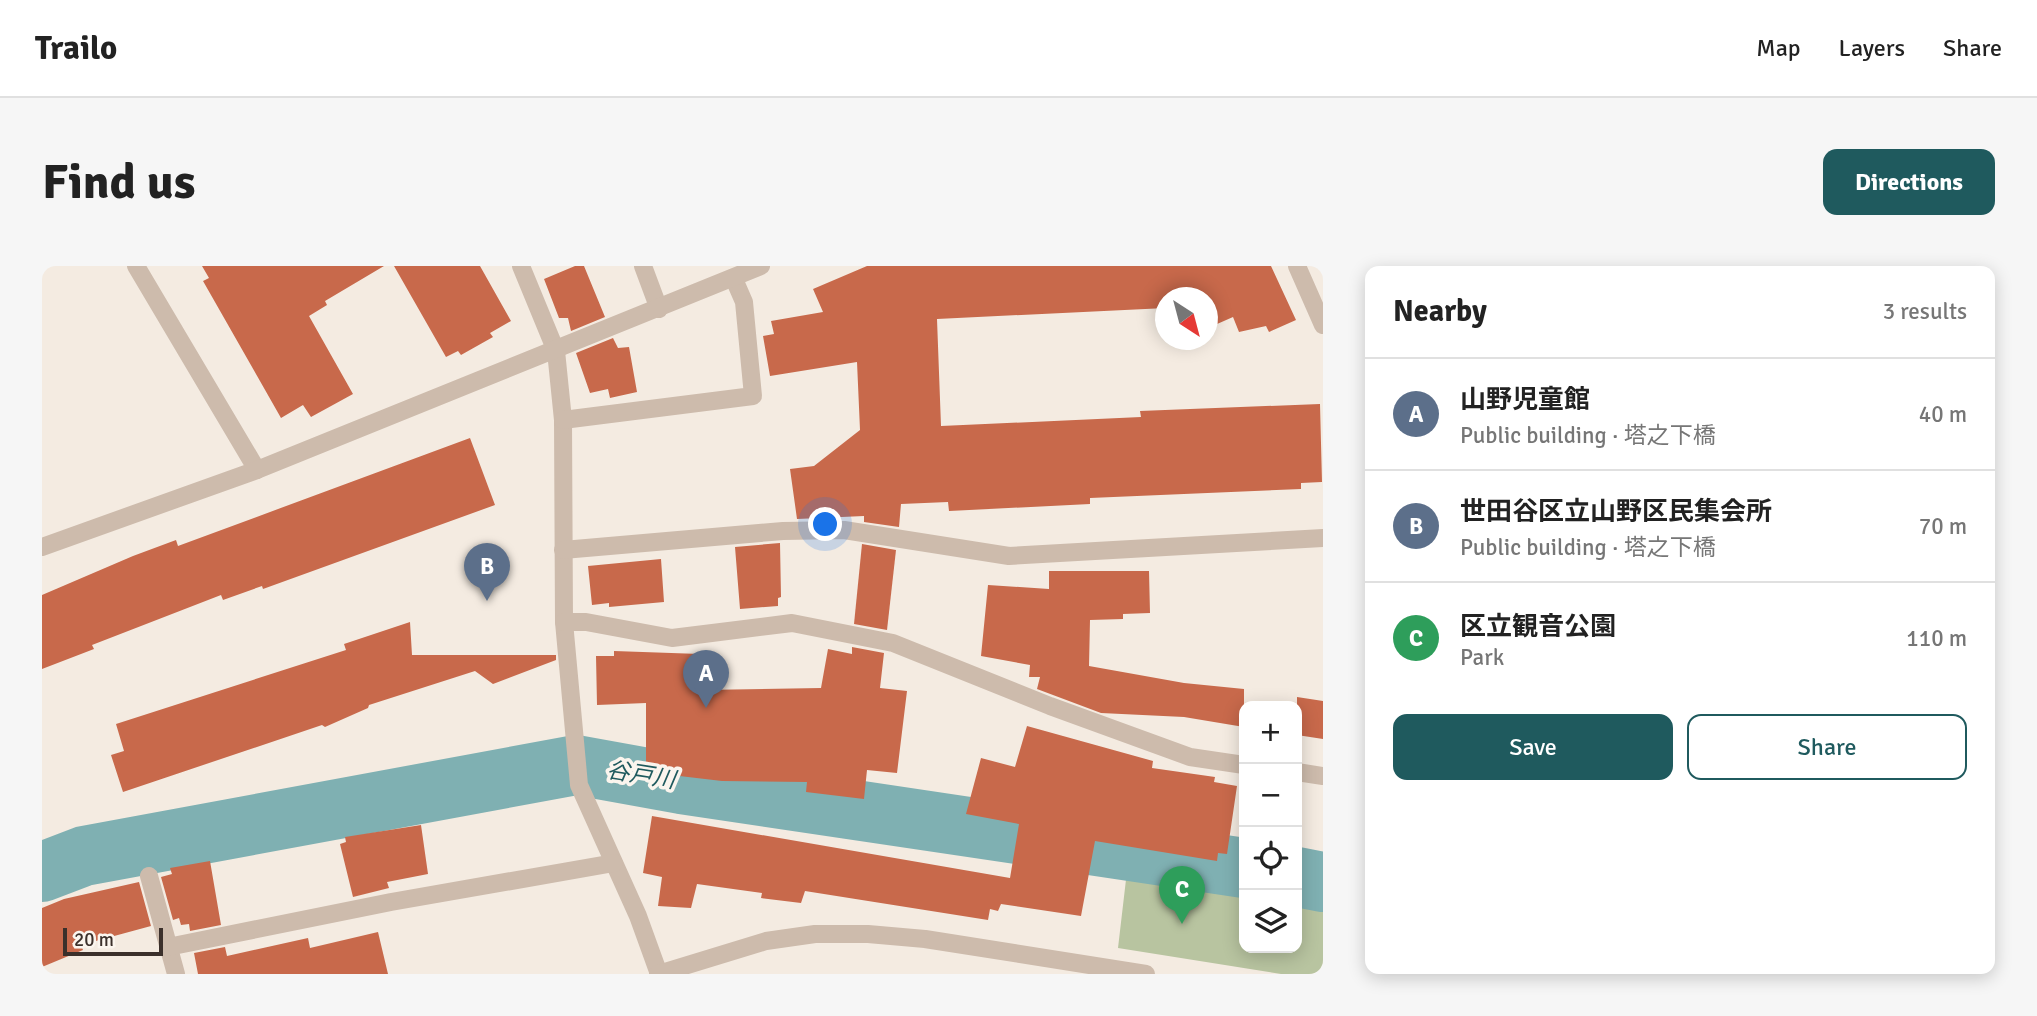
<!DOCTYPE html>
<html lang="en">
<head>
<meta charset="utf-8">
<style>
	body { margin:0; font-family:Signika,"Noto Sans JP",sans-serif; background:#f6f6f6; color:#222 }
	.controls { position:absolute; right:21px; bottom:21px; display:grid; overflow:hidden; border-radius:14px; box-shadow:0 4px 18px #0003 }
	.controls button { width:63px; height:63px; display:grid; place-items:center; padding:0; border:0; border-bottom:2px solid #e0e0e0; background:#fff; color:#222; font:35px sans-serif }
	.compass { position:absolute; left:1113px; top:21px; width:63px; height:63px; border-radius:50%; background:#fff; box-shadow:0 4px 18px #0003; rotate:144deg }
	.scale { position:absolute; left:21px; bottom:18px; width:100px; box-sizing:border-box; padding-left:7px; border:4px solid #3b302b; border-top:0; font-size:19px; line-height:24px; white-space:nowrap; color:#3b302b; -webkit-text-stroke:5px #fbf5ee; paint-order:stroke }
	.you { position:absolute; left:784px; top:259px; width:24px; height:24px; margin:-18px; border:5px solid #fff; border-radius:50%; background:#1a73e8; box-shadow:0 0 0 10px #1a73e833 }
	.badge { display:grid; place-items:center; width:46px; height:46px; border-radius:50%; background:#1f5a5e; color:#fff; font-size:23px; font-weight:700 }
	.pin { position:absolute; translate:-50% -58px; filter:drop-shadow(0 2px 4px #0008) }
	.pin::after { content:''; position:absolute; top:37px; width:24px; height:21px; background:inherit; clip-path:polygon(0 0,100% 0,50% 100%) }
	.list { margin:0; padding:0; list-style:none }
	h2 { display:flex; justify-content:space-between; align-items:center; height:91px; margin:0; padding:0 28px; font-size:30px }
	h2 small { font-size:23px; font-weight:400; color:#767676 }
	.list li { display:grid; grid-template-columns:46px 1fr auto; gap:21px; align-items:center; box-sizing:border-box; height:112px; padding:0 28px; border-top:2px solid #e0e0e0 }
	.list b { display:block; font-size:26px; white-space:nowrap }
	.list p { margin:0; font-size:23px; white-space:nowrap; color:#767676 }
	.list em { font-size:23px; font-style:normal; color:#767676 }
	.actions { display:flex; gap:14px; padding:21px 28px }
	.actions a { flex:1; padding:16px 0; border:2px solid #1f5a5e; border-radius:14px; text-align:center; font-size:24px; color:#1f5a5e }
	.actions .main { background:#1f5a5e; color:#fff }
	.icon { flex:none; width:38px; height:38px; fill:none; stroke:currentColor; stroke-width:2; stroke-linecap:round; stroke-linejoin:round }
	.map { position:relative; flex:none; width:1281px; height:708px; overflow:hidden; border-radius:14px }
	header { display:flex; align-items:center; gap:42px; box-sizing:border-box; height:98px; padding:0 35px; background:#fff; border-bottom:2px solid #e0e0e0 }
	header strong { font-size:33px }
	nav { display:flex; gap:38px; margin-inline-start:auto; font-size:24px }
	.intro { display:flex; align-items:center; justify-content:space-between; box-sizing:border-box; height:168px; padding:0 42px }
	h1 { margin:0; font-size:49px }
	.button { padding:18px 32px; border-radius:14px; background:#1f5a5e; color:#fff; font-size:24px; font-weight:700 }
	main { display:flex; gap:42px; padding:0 42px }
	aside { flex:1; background:#fff; border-radius:14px; box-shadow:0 4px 18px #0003 }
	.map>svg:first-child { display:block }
</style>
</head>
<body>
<header>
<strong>Trailo</strong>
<nav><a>Map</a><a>Layers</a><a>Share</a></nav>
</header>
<div class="intro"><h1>Find us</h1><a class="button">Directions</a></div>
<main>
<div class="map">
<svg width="1281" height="708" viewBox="0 0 1281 708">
	<rect width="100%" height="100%" fill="#f4ebe1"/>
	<path fill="#b8c4a0" d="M1085 605 1202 622V682H1255V630L1281 634V708H1239L1076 682Z"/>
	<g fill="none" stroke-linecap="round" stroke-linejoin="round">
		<g stroke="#7fb0b2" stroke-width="60">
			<path d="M0 606 42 590 534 499 639 518 1202 602"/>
			<path d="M1255 611 1281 616"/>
		</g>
	</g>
	<g fill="#c8694b">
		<path d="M160 0H342L283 35 285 39 267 50 311 128 269 151 261 139 239 152 161 15 167 12Z"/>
		<path d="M352 0H438L469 55 448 67 451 71 419 89 416 85 404 91Z"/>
		<path d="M533 0H542L563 51 529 65 526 52H517L502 13Z"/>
		<path d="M825 0H1229L1254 54 1227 66 1224 60 1197 66 1191 51 1166 62V32H1124V42L895 53 899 160 1099 151 1098 145 1278 138 1280 216 1259 217V223L1048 232V238L907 245 906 236 859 238 857 261 822 256V250L755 253 748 203 772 200 818 164 815 96 728 110 721 70 732 68 729 55 781 46 771 23Z"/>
		<path d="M571 72 576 82 587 81 595 126 568 132 566 123 548 127 534 87Z"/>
		<path d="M428 172 453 239 221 323 220 320 181 334 179 329 50 379 52 383 0 403V329L91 290 134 274 136 280Z"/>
		<path d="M738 277 739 331 736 332V340L698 343 693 281Z"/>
		<path d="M820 278 854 284 845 364 812 358Z"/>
		<path d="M619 293 622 336 567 341V337L550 339 546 300Z"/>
		<path d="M1007 305H1107L1108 347 1081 348V353L1048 354 1047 400 1142 417 1202 423V461L1142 451 1059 447 995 423 998 411H987L988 399 939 390 946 319 1007 323Z"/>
		<path d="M368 356 370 389H514V394L451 418 433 405 327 439 326 442 283 461 280 459 81 526 69 489 82 485 74 458 304 384 302 378Z"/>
		<path d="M810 381 842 387 838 422 865 425 855 507 825 504 822 533 764 526 765 516 680 515 612 507 604 498V437L555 439 554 390H572V385L658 388 660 424 779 422 786 383 810 388Z"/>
		<path d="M1255 431 1281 435V473L1255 469Z"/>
		<path d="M985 460 1111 495 1110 502 1173 511 1172 516 1195 520 1185 588 1176 587 1175 595 1053 575 1039 650 959 638 956 645 948 643 946 654 763 625 759 637 719 632 720 627 655 618 649 642 616 640 620 611 601 607 610 550 968 612 977 558 924 548 939 492 973 501Z"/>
		<path d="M379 559 386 608 345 616 347 622 311 631 298 578 304 576 303 571Z"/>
		<path d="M168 595 179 659 148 665 147 658 139 659 137 652 131 654 119 611 130 608 128 602Z"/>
		<path d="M97 616 109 660 39 679 41 684 0 701V642L22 633Z"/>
		<path d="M336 666 346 708H156L152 687 183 681 185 690 266 672 268 682Z"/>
	</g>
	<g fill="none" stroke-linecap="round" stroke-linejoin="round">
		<g stroke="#cdbbac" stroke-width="18">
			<path d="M94 0 215 204"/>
			<path d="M479 0 514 85 521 154 522 356 537 519 596 650 617 708"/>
			<path d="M601 0 617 43"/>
			<path d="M1255 0 1281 59"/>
			<path d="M521 154 711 130 702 36 692 13"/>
			<path d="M0 281 215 204 719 0"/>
			<path d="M521 284 741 265 802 264 967 290 1281 272"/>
			<path d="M522 356H544L630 372 750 357 851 377 1008 440 1148 491 1202 499"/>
			<path d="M1255 506 1281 510"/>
			<path d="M107 610 134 708"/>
			<path d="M126 681 349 636 572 597"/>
			<path d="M616 708 724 675 773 668H826L883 673 1104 708"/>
		</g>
	</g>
	<g text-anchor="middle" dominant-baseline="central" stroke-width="7" stroke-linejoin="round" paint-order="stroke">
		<g font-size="23" font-style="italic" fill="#1f5a5e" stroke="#fbf5ee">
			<text transform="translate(599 509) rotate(9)">谷戸川</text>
		</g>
	</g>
</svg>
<div class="controls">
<button>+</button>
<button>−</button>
<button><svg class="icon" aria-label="locate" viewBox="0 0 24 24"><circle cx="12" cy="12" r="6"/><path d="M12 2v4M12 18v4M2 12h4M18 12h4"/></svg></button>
<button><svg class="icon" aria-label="layers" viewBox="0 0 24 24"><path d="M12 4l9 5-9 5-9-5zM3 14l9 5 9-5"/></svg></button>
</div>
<svg class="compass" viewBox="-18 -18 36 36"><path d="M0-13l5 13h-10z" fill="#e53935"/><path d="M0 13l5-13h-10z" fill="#767676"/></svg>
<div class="scale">20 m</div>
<div class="you"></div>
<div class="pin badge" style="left:664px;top:442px;background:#5c6f8a">A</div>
<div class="pin badge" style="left:445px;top:335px;background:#5c6f8a">B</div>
<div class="pin badge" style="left:1140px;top:658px;background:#2e9e5b">C</div>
</div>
<aside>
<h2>Nearby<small>3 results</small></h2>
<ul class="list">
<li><span class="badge" style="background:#5c6f8a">A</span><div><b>山野児童館</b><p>Public building · 塔之下橋</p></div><em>40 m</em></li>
<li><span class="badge" style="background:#5c6f8a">B</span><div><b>世田谷区立山野区民集会所</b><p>Public building · 塔之下橋</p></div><em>70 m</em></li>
<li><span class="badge" style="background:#2e9e5b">C</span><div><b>区立観音公園</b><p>Park</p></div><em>110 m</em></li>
</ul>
<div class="actions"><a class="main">Save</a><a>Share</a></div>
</aside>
</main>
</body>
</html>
